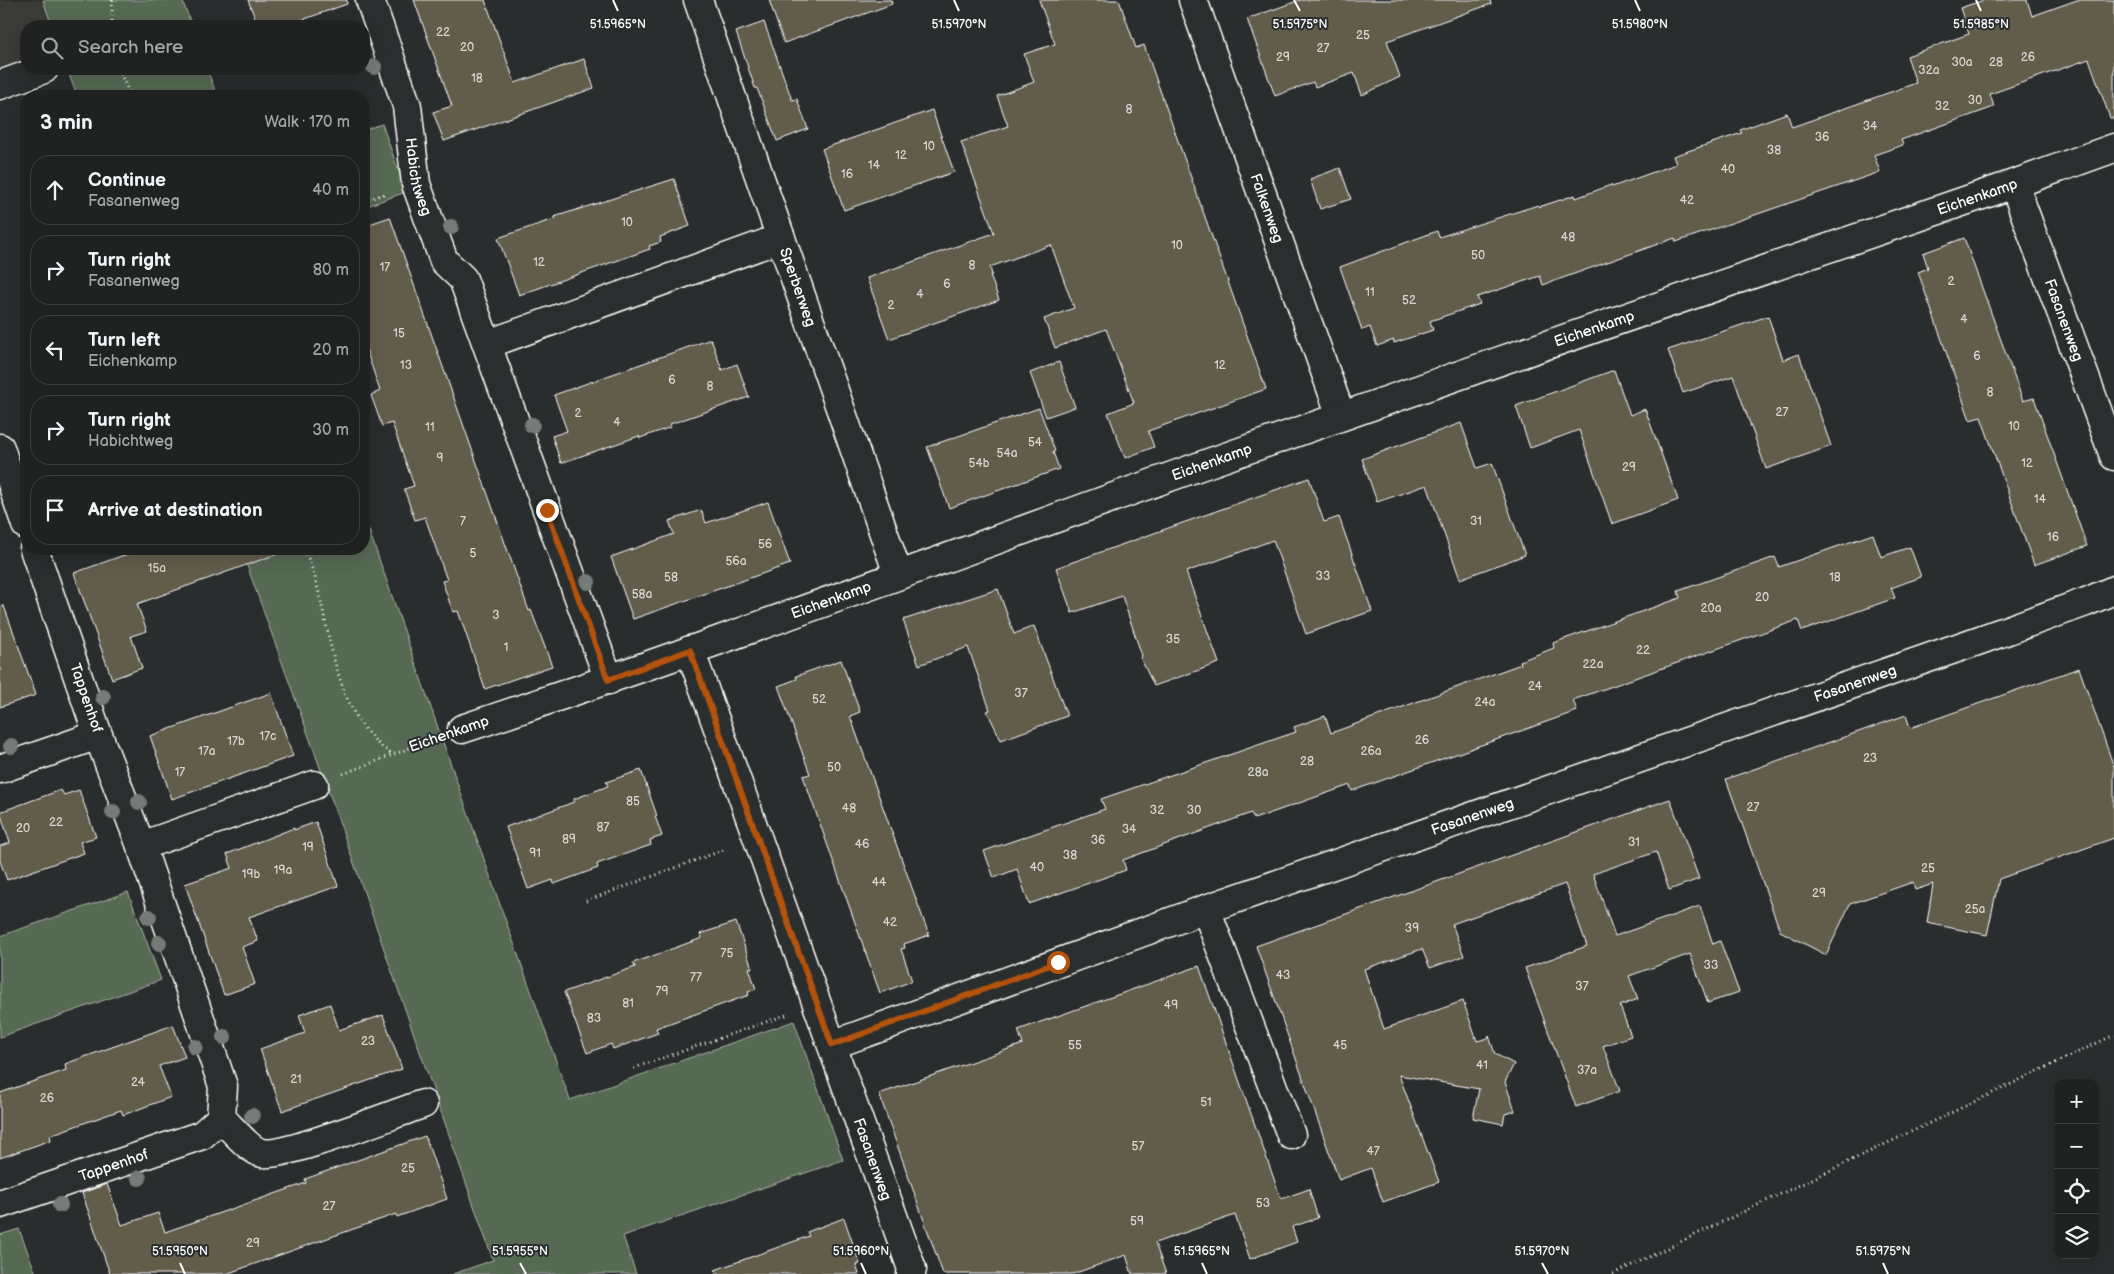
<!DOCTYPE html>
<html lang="en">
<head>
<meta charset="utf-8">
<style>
	body { margin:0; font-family:"Balsamiq Sans",sans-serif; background:#2d2f2f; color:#f1f3f6 }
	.controls { position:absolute; right:15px; bottom:15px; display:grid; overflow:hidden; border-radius:10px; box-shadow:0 5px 20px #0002 }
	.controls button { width:45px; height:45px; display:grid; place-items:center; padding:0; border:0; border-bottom:1px solid #3d3f40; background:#202222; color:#f1f3f6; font:25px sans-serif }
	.stop { position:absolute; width:15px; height:15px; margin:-11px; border:4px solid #b45309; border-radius:50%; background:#fff }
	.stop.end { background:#b45309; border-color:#fff; box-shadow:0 1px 5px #0008 }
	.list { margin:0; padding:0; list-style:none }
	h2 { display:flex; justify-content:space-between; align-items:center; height:65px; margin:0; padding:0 20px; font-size:21px }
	h2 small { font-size:16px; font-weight:400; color:#a2a4a5 }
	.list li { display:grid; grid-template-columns:32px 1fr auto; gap:15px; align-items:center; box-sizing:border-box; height:70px; margin:0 10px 10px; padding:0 10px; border:1px solid #3d3f40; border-radius:20px }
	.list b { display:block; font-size:19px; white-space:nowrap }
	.list p { margin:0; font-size:16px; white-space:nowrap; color:#a2a4a5 }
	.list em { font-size:16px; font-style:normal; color:#a2a4a5 }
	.icon { flex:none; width:28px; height:28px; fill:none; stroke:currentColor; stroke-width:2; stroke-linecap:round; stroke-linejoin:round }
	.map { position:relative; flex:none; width:2114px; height:1274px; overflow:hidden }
	.search { position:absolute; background:#202222; box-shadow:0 5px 20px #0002; left:20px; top:20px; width:350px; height:55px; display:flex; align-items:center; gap:12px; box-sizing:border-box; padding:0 18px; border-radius:20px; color:#a2a4a5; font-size:19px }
	.panel { position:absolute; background:#202222; box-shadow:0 5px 20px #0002; left:20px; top:90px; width:350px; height:465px; border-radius:20px }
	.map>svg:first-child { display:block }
</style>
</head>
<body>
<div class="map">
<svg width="2114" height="1274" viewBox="0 0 2114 1274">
	<rect width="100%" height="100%" fill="#2a2d2e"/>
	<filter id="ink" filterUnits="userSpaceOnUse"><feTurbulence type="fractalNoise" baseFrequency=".02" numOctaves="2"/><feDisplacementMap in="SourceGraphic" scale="10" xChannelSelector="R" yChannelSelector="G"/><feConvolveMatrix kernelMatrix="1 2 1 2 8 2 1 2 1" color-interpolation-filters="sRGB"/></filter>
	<g filter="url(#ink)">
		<path fill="#3b3b37" d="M0 0H43L52 26H26V67L0 76Z"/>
		<g fill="#576953" stroke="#abb4a9">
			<path d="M43 0H182L192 26H52Z"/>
			<path d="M67 69H207L217 96H77Z"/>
			<path d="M382 124 406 192 364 207V130Z"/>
			<path d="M364 516 493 885 570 1100 794 1021 843 1160 623 1236 636 1274H453L493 1260 330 795 241 549H364Z"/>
			<path d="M128 892 161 980 0 1037V936Z"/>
			<path d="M19 1229 36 1274H0V1235Z"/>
		</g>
		<g fill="#625c4c" stroke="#fff">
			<path d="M248 0H347V4L285 26H258Z"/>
			<path d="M414 0H485L515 83 584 59 594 88 444 141 433 112 452 106Z"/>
			<path d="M769 0H891L892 4 784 43Z"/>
			<path d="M1039 0H1119L1136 48 1144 45 1266 389 1148 431 1154 447 1125 458 1108 413 1134 403 1106 329 1055 348 1044 319 1074 308 1051 245 990 267 992 275H990L999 300 889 339 867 278 994 233 961 142 1008 126 997 96 1034 82 1024 54 1055 44Z"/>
			<path d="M1300 0H1490L1491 4 1387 41 1400 77 1362 95 1354 73 1315 87 1313 82 1275 96 1247 19Z"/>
			<path d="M1984 0H2027L2032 16 2077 0H2114V118H2110L2089 59 1990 94 1994 107 1901 140 1903 145 1874 155 1880 172 1676 242 1675 238 1543 285 1540 276 1477 297 1480 304 1430 321 1433 330 1394 343V340L1377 346 1370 327 1362 330 1340 267 1437 231 1439 237 1538 205 1539 207 1575 195 1576 198 1611 185 1612 187 1676 164 1673 156 1742 133 1740 130 1787 113 1792 127 1916 83 1907 56 1969 34 1960 8Z"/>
			<path d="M764 22 792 100 797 99 808 129 777 141 757 88H755L736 32Z"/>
			<path d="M932 110 954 172 844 210 822 149Z"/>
			<path d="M1340 168 1351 199 1320 209 1310 179Z"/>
			<path d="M674 179 690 226 660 237 661 242 649 246 650 249 519 295 498 238 554 219V217Z"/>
			<path d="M390 217 529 611 531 610 552 666 485 689 458 611 453 612 442 581 447 580 425 517 415 520 404 489 414 486 392 423 382 426 371 395 380 391 364 343V226Z"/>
			<path d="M1964 238 2023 401 2034 398 2087 546 2034 565 1981 417 1970 420 1918 272 1928 268 1923 253Z"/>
			<path d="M1768 316 1783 360 1799 354 1831 446 1766 469 1733 376 1683 393 1668 350Z"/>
			<path d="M711 339 722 370 737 364 749 397 670 424 671 427 640 438 639 436 561 463 552 436 567 431 554 395Z"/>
			<path d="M1059 362 1075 407 1046 417 1030 373Z"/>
			<path d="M1614 370 1630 415 1645 409 1678 500 1612 524 1579 430 1530 448 1516 406Z"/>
			<path d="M1039 408 1055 451 1053 452 1059 469 949 508 927 447Z"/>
			<path d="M1461 423 1477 468 1492 463 1525 555 1460 579 1427 485 1377 502 1362 459Z"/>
			<path d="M1309 478 1324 522 1339 517 1372 611 1306 634 1273 540 1186 572 1219 663 1154 686 1140 657 1142 656 1122 596 1072 613 1056 568Z"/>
			<path d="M768 502 790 564 633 619 611 557 674 534 669 521 701 510 706 523Z"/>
			<path d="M1873 534 1881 557 1910 547 1921 577 1891 588 1895 598 1802 631 1798 620 1573 700 1577 711 1352 791 1350 785 1254 819 1251 813 1123 860 1126 870 1029 904 1017 869 994 878 984 851 1105 809 1101 799 1296 732 1294 727 1325 716 1331 733 1521 664 1520 661 1554 648 1553 643 1680 598 1678 591 1775 557 1779 567Z"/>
			<path d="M141 549H279L280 553 137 604 147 631 131 636 142 668 112 679 74 573Z"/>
			<path d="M998 589 1014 634 1034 626 1067 716 1001 740 987 711 990 710 968 647 919 665 903 620Z"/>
			<path d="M4 606 36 695 0 707V607Z"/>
			<path d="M841 660 860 712 850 716 929 935 904 944 905 948 901 949 912 981 880 993 803 776 810 774 778 686 797 679 796 676Z"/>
			<path d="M2079 668 2114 767V838L1999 879 1987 935 1927 923 1933 884 1915 890 1913 882 1850 904 1826 955 1780 931 1726 779 1906 715 1910 728Z"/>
			<path d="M271 693 293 756 172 799 150 736Z"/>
			<path d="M641 770 657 816H655L662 836 650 840 651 845 597 864 598 868 554 884 553 880 528 889 506 827 574 802V799L608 786 606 782Z"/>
			<path d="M61 790 64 795 79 790 96 837 80 842 84 853 7 880 0 861V846L10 843 0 812Z"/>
			<path d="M1670 799 1699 879 1669 890 1656 852 1593 874 1615 936 1700 906 1713 944 1720 941 1739 992 1708 1003 1690 954 1629 976 1638 999 1620 1006 1631 1036 1603 1046 1620 1091 1576 1107 1525 968 1587 946 1565 884 1452 924 1464 956 1430 968 1422 949 1364 969 1384 1029 1463 1001 1477 1041 1489 1038V1036L1495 1054 1514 1064 1505 1082 1515 1111 1505 1114 1503 1124 1473 1118 1479 1089 1399 1075 1439 1182 1383 1202 1371 1168 1339 1180 1256 946Z"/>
			<path d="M316 822 338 886 249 917 258 941 242 947 255 984 224 995 185 884 232 868 227 854 294 828V830Z"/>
			<path d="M736 922 752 968H749L756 989 748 992 749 995 656 1028 658 1033 613 1049 611 1044 587 1053 564 992 635 967 633 963 702 938 700 934Z"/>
			<path d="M1199 966 1281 1199 1309 1189 1318 1218 1292 1227 1297 1242 1250 1259 1235 1215 1155 1243 1166 1274H1132L1126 1255 1073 1274H943L879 1094 1023 1044 1018 1030Z"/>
			<path d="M330 1004 339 1030 383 1015 402 1069 282 1111 260 1049 305 1033 299 1015Z"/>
			<path d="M173 1025 185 1057 159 1066 171 1097 123 1115 121 1110 50 1135 51 1140 0 1158V1093L66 1070 65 1064Z"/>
			<path d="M425 1136 447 1199 397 1217 396 1214 226 1274H110L82 1193 107 1184 122 1225 158 1213 165 1232 306 1183 305 1179Z"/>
			<path d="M844 1218 860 1264 856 1265 859 1274H716L715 1270 809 1236 807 1232Z"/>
		</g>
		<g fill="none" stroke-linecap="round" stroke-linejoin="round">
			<g stroke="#fff" stroke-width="31">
				<g id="minor">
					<path id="s1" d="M370 0 407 106 416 184 444 261 463 279 609 680"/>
					<path id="s2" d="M698 0 898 574"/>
					<path id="s3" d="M1193 0 1341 416"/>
					<path d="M0 85 44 69"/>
					<path id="s4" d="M2014 184 2114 456"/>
					<path d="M488 344 781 238"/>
					<path d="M0 448 26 525"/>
					<path id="s5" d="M690 650 912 1269 911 1274"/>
					<path id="s6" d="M462 729C715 645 965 550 1217 460 1482 366 1748 276 2014 184L2114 148"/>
					<path d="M0 769 98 735"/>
					<path d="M141 846 314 785"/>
					<path d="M1206 909 1291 1135"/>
					<path id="s7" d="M832 1045 1206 909 1980 640 2086 602 2114 590"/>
					<path d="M221 1118C231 1127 250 1151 262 1153 284 1158 395 1113 423 1104"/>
					<path id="s8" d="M0 1204 202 1135 221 1118 223 1086 141 846 98 735 34 549"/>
				</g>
			</g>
			<g stroke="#fff" stroke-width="3" stroke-dasharray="1 4" stroke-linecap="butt">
				<path d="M112 0V26"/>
				<path d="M118 69 131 96"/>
				<path d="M364 201 384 194"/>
				<path d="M305 549C308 558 312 568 315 578 332 637 335 718 392 754"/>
				<path d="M343 774 433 739"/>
				<path d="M586 901 726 849"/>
				<path d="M634 1068 786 1015"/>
				<path d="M1613 1274 2114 1035"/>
			</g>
			<use href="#minor" stroke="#2a2d2e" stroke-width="28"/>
		</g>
		<g fill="#757c77">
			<circle cx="374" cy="67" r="8"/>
			<circle cx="451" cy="227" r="8"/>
			<circle cx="532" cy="425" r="8"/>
			<circle cx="588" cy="582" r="8"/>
			<circle cx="103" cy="697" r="8"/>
			<circle cx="11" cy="746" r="8"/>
			<circle cx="139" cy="802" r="8"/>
			<circle cx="113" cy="812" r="8"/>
			<circle cx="149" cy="917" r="8"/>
			<circle cx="159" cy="943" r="8"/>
			<circle cx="224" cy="1037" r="8"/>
			<circle cx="195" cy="1047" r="8"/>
			<circle cx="252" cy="1116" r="8"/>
			<circle cx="139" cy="1178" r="8"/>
			<circle cx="60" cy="1205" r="8"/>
		</g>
	</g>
	<g fill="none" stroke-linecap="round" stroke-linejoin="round" filter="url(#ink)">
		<path stroke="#b45309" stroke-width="6" d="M547 510 608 680 690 650 832 1045 1058 962"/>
	</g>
	<path fill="none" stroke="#fff" stroke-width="2" d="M613 0 618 11M954 0 959 11M1294 0 1300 11M1635 0 1640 11M1976 0 1981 11M180 1263 185 1274M520 1263 526 1274M861 1263 866 1274M1202 1263 1207 1274M1542 1263 1548 1274M1883 1263 1888 1274"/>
	<g text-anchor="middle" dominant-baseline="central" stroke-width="4" stroke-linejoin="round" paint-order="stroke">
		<g font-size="12" fill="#d8d6d2">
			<text x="443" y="32">22</text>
			<text x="1363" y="35">25</text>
			<text x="467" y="47">20</text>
			<text x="1323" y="48">27</text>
			<text x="1283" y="57">29</text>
			<text x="2028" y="57">26</text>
			<text x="1962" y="62">30a</text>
			<text x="1996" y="62">28</text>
			<text x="1929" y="70">32a</text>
			<text x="477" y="78">18</text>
			<text x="1975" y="100">30</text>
			<text x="1942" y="106">32</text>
			<text x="1129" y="109">8</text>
			<text x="1870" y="126">34</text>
			<text x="1822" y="137">36</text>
			<text x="929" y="146">10</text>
			<text x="1774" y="150">38</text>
			<text x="901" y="155">12</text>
			<text x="874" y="165">14</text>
			<text x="1728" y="169">40</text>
			<text x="847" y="174">16</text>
			<text x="1687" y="200">42</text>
			<text x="627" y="222">10</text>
			<text x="1568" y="237">48</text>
			<text x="1177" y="245">10</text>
			<text x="1478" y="255">50</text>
			<text x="539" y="262">12</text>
			<text x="972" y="265">8</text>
			<text x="385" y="267">17</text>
			<text x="1951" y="281">2</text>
			<text x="947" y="284">6</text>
			<text x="1370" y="292">11</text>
			<text x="920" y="294">4</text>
			<text x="1409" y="300">52</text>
			<text x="891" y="305">2</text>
			<text x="1964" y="319">4</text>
			<text x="399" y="333">15</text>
			<text x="1977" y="356">6</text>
			<text x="406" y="365">13</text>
			<text x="1220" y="365">12</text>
			<text x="672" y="380">6</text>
			<text x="710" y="386">8</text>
			<text x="1990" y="392">8</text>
			<text x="1782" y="412">27</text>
			<text x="578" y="413">2</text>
			<text x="617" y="422">4</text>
			<text x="2014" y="426">10</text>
			<text x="430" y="427">11</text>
			<text x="1035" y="442">54</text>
			<text x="1007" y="453">54a</text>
			<text x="440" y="458">9</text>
			<text x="979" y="463">54b</text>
			<text x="2027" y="463">12</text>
			<text x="1629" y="467">29</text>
			<text x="2040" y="499">14</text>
			<text x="463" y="521">7</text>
			<text x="1476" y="521">31</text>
			<text x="2053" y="537">16</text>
			<text x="765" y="544">56</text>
			<text x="473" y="553">5</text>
			<text x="736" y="561">56a</text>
			<text x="157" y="568">15a</text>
			<text x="1323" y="576">33</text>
			<text x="671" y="577">58</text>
			<text x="1835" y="577">18</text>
			<text x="642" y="594">58a</text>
			<text x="1762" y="597">20</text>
			<text x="1711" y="608">20a</text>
			<text x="496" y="615">3</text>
			<text x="1173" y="639">35</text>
			<text x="506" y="647">1</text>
			<text x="1643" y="650">22</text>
			<text x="1593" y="664">22a</text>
			<text x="1535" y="686">24</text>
			<text x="1021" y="693">37</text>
			<text x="819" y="699">52</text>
			<text x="1485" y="702">24a</text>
			<text x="268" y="736">17c</text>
			<text x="1422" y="740">26</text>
			<text x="236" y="741">17b</text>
			<text x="207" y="751">17a</text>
			<text x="1371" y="751">26a</text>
			<text x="1870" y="758">23</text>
			<text x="1307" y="761">28</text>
			<text x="834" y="767">50</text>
			<text x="180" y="772">17</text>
			<text x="1258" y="772">28a</text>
			<text x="633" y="801">85</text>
			<text x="1753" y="807">27</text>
			<text x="849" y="808">48</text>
			<text x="1157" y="810">32</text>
			<text x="1194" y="810">30</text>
			<text x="56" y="822">22</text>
			<text x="603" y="827">87</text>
			<text x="23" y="828">20</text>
			<text x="1129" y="829">34</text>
			<text x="569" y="839">89</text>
			<text x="1098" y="840">36</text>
			<text x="1634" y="842">31</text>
			<text x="862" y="844">46</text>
			<text x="308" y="847">19</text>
			<text x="535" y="853">91</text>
			<text x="1070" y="855">38</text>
			<text x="1037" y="867">40</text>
			<text x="1928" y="868">25</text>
			<text x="283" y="870">19a</text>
			<text x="251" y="874">19b</text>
			<text x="879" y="882">44</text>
			<text x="1819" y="893">29</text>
			<text x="1975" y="909">25a</text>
			<text x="890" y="922">42</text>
			<text x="1412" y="928">39</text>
			<text x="727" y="953">75</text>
			<text x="1711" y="965">33</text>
			<text x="1283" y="975">43</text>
			<text x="696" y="977">77</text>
			<text x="1582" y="986">37</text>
			<text x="662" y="991">79</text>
			<text x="628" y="1003">81</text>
			<text x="1171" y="1005">49</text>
			<text x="594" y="1018">83</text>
			<text x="368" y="1041">23</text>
			<text x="1075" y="1045">55</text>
			<text x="1340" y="1045">45</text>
			<text x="1482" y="1065">41</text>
			<text x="1587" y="1070">37a</text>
			<text x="296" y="1079">21</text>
			<text x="138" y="1082">24</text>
			<text x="47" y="1098">26</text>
			<text x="1206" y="1102">51</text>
			<text x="1138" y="1146">57</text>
			<text x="1373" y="1151">47</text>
			<text x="408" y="1168">25</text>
			<text x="1263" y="1203">53</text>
			<text x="329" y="1206">27</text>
			<text x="1137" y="1221">59</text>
			<text x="253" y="1243">29</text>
		</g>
		<g font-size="15" fill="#fff" stroke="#2a2d2e">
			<text stroke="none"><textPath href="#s1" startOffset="184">Habichtweg</textPath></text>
			<text stroke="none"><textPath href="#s6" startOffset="1606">Eichenkamp</textPath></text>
			<text stroke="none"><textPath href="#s3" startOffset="221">Falkenweg</textPath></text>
			<text stroke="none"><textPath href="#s2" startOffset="304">Sperberweg</textPath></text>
			<text stroke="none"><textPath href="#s4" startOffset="145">Fasanenweg</textPath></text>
			<text stroke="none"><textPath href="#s6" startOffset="1201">Eichenkamp</textPath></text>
			<text stroke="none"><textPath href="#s6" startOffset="796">Eichenkamp</textPath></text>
			<text stroke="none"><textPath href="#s6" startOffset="391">Eichenkamp</textPath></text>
			<text stroke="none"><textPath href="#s7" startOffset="1085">Fasanenweg</textPath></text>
			<text transform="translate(86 698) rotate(71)">Tappenhof</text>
			<text transform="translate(449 734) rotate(-19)">Eichenkamp</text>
			<text stroke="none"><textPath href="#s7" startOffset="680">Fasanenweg</textPath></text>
			<text stroke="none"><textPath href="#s5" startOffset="541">Fasanenweg</textPath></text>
			<text stroke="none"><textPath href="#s8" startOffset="120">Tappenhof</textPath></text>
		</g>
	</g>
	<g font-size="12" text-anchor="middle" fill="#fff" stroke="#2a2d2e" stroke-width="4" stroke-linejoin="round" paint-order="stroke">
		<text x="618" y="28">51.5965°N</text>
		<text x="959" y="28">51.5970°N</text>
		<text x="1300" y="28">51.5975°N</text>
		<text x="1640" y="28">51.5980°N</text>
		<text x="1981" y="28">51.5985°N</text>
		<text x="180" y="1255">51.5950°N</text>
		<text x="520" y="1255">51.5955°N</text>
		<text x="861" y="1255">51.5960°N</text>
		<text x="1202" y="1255">51.5965°N</text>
		<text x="1542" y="1255">51.5970°N</text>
		<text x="1883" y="1255">51.5975°N</text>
	</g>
</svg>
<div class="controls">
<button>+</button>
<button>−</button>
<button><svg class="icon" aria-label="locate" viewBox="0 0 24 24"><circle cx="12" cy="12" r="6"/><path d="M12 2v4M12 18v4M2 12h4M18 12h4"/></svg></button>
<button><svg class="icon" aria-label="layers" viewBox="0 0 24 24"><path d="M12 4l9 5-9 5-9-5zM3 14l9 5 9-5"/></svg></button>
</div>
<div class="stop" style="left:1058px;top:962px"></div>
<div class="stop end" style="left:547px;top:510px"></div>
<div class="search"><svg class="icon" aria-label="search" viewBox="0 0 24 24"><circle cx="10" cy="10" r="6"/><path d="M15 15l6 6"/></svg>Search here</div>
<section class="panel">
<h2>3 min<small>Walk · 170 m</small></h2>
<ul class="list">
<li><svg class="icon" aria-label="ahead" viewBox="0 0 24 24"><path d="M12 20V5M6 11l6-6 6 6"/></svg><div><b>Continue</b><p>Fasanenweg</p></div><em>40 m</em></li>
<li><svg class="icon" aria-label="right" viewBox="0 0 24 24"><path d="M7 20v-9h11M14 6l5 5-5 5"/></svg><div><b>Turn right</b><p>Fasanenweg</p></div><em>80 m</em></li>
<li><svg class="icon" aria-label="left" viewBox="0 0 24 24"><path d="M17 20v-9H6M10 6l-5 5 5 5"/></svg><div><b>Turn left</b><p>Eichenkamp</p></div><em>20 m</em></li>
<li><svg class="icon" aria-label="right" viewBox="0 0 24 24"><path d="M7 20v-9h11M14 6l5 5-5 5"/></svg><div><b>Turn right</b><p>Habichtweg</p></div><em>30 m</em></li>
<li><svg class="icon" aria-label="arrive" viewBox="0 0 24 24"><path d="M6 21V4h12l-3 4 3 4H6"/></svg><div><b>Arrive at destination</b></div></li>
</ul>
</section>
</div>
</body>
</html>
